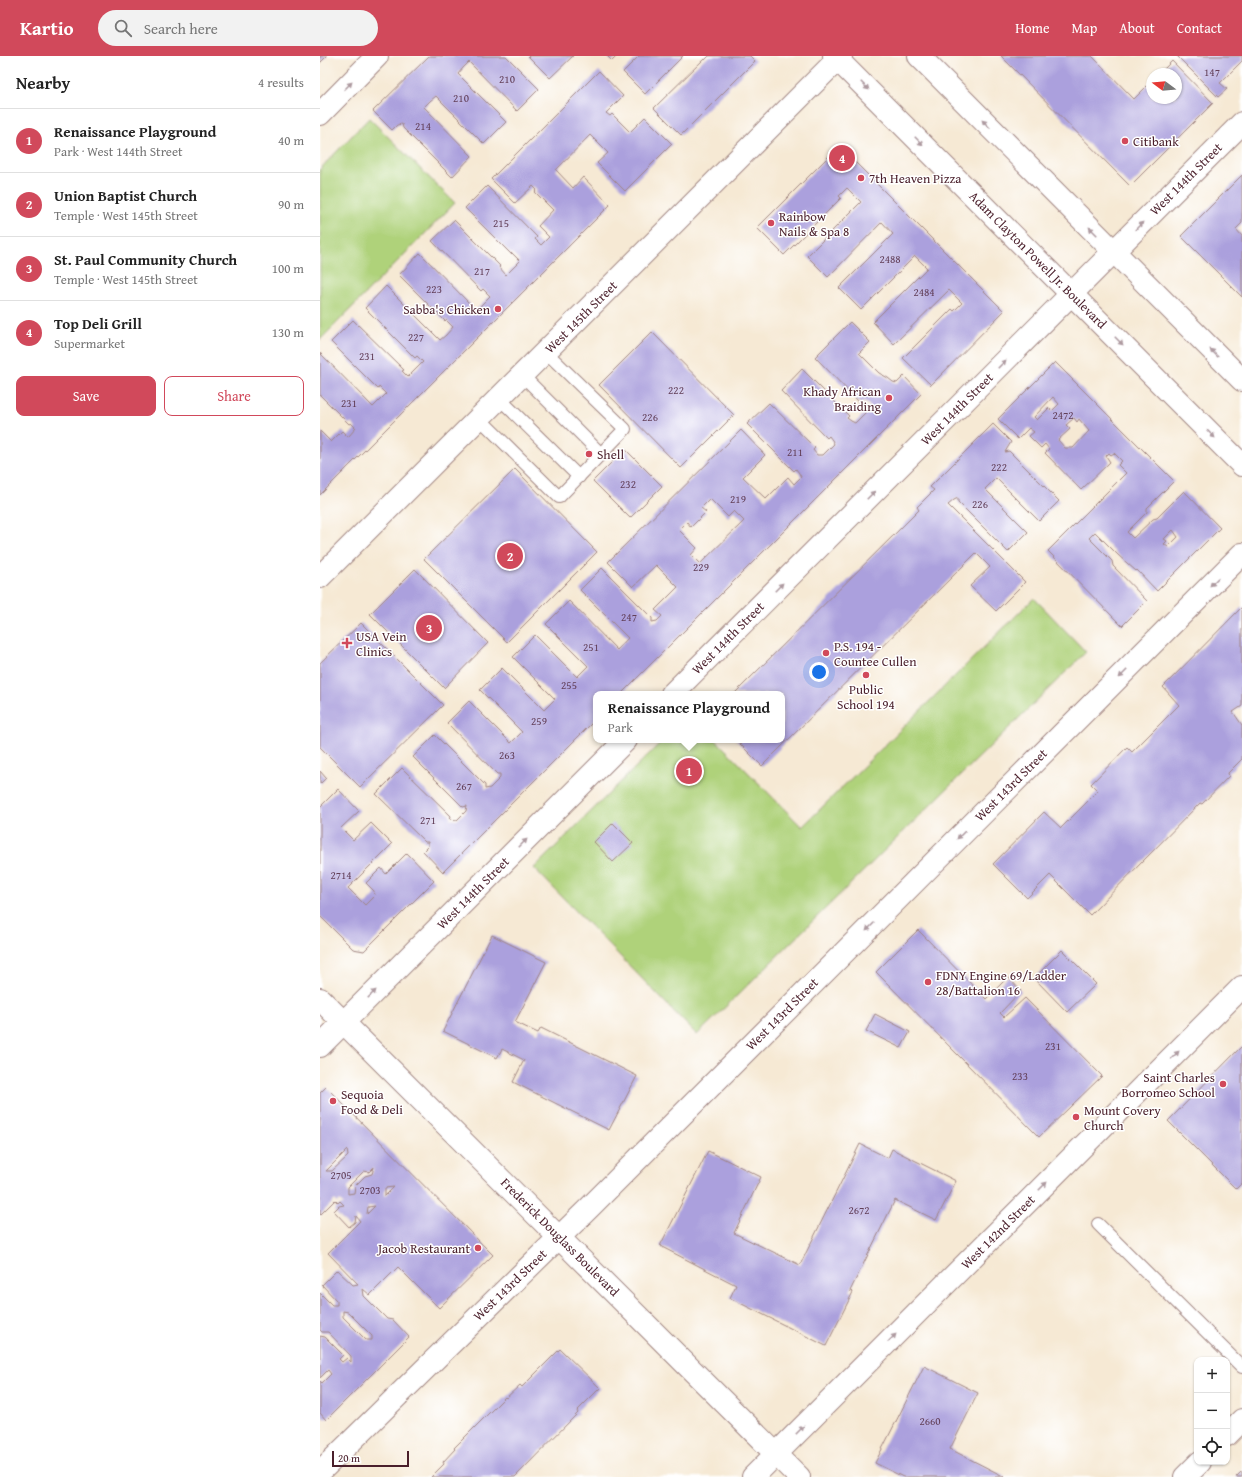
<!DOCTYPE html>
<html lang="en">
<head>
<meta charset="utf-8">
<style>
	body { margin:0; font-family:"Gentium Book Plus",serif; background:#f2f2f2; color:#222 }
	.controls { position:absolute; right:12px; bottom:12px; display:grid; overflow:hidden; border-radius:8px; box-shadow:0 1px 3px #0004 }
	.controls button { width:36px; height:36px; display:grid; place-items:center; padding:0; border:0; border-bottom:1px solid #e0e0e0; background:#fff; color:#222; font:20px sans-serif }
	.compass { position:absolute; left:826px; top:12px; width:36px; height:36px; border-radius:50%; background:#fff; box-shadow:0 1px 3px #0004; rotate:286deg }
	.scale { position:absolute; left:12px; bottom:10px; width:77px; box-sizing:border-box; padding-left:4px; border:2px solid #4a1f2b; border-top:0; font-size:11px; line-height:14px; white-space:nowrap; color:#4a1f2b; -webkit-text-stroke:3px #fff; paint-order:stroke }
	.you { position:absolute; left:499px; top:616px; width:14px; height:14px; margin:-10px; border:3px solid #fff; border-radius:50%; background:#1a73e8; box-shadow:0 0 0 6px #1a73e833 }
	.badge { display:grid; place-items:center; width:26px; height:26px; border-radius:50%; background:#d1495b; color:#fff; font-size:13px; font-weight:700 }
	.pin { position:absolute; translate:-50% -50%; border:2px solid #fff; box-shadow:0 1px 4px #0006 }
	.popup { position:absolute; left:273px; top:635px; width:192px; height:52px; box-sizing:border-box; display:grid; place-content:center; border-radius:8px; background:#fff; filter:drop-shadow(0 1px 3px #0005); font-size:13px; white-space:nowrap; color:#767676 }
	.popup b { font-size:15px; color:#222 }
	.popup::after { content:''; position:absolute; left:50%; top:100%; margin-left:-8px; border:8px solid transparent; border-top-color:#fff }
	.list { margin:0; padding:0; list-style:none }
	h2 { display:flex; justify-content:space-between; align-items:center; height:52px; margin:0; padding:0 16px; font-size:17px }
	h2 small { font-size:13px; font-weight:400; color:#767676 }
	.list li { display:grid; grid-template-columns:26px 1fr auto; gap:12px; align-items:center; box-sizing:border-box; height:64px; padding:0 16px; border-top:1px solid #e0e0e0 }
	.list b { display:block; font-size:15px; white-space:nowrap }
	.list p { margin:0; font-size:13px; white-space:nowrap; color:#767676 }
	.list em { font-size:13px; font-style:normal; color:#767676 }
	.actions { display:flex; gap:8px; padding:12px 16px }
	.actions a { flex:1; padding:9px 0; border:1px solid #d1495b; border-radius:8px; text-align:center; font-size:14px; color:#d1495b }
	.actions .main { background:#d1495b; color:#fff }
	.icon { flex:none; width:22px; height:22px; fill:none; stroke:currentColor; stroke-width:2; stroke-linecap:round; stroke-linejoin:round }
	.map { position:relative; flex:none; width:922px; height:1421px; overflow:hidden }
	header { display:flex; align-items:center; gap:24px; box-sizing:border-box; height:56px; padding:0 20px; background:#d1495b; color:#fff }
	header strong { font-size:19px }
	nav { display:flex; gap:22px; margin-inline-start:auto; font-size:14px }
	.search { width:280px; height:36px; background:#f2f2f2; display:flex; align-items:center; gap:10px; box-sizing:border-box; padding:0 14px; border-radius:22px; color:#767676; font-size:15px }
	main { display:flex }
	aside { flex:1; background:#fff }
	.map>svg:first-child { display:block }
</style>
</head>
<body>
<header>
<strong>Kartio</strong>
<div class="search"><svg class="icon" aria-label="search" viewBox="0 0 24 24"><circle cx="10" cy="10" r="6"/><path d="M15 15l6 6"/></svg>Search here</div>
<nav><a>Home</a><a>Map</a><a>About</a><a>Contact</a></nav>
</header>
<main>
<aside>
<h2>Nearby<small>4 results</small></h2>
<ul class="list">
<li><span class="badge">1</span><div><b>Renaissance Playground</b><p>Park · West 144th Street</p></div><em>40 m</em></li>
<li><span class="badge">2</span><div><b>Union Baptist Church</b><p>Temple · West 145th Street</p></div><em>90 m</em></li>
<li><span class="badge">3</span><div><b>St. Paul Community Church</b><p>Temple · West 145th Street</p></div><em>100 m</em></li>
<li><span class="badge">4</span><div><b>Top Deli Grill</b><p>Supermarket</p></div><em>130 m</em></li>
</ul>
<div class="actions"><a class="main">Save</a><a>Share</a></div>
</aside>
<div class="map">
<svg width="922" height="1421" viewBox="0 0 922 1421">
	<rect width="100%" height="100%" fill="#fff"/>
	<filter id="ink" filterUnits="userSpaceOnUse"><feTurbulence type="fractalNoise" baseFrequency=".025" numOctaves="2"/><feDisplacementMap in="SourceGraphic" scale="8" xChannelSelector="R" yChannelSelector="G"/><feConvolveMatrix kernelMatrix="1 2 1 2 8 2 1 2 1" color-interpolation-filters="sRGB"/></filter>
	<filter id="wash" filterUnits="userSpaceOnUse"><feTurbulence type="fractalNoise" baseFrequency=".012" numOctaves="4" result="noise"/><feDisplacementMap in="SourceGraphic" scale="16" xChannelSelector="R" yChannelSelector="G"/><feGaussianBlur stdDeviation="0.9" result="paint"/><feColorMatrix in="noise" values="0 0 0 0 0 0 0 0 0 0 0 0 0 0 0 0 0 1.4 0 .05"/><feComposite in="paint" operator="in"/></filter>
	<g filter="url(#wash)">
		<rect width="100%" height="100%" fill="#f6e9d4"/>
		<g fill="#afd27a" stroke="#7c7852">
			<path d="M49 62 135 147 0 284V113Z"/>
			<path d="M714 542 766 596 377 979 214 812 343 684H396L482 771Z"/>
		</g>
		<g id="blocks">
			<g fill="#aba0dd" fill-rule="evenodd">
				<path d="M0 0H7L0 7Z"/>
				<path d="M109 0H186L219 33 197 55 149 6 143 12 138 18 186 66 164 88 116 40 110 45 104 51 152 100 132 121 83 72 82 68 77 69 72 74 53 55Z"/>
				<path d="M208 0H253L230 22Z"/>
				<path d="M287 0H297L292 5Z"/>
				<path d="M319 0H363L325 38 303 16Z"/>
				<path d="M389 0H430L435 5 361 79 334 52 384 3 385 4Z"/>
				<path d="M681 0H772L814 43 832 25V42H856V18H839L852 5 893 47 810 130Z"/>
				<path d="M857 0H922V5L900 27 907 33 898 41Z"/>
				<path d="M279 15 303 40 286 57 290 60 292 58 310 76 325 61 352 88 305 135 277 107 288 97 270 79 236 114 253 132 263 121 290 149 0 439V375L11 386 22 375 28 381 36 372 31 367 29 368 0 339V297L53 351 66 338 59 331 58 333 11 286 33 264 84 314 82 315 88 321 103 306 97 300 95 302 45 252 66 230 120 284 126 279 133 271 126 264 125 265 79 219 100 197 150 248 149 249 155 255 170 240 163 233 161 235 112 185 134 164 180 210 179 211 186 219 200 205 192 197 191 198 145 152 167 130 217 181 215 183 221 189 229 181 218 170 233 154 215 136 217 134 213 130 195 147 171 123Z"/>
				<path d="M519 90 684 255 611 329 583 302 632 253 634 255 642 247 629 234 574 288 553 266 607 212 595 200 541 254 519 232 573 178 562 166 508 221 487 200 541 146 527 132 519 140 521 142 464 199 437 172Z"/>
				<path d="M922 119V167L916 173 922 180V241L861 180Z"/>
				<path d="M530 266 550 286 539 297 559 317 568 322 573 326 577 327 584 320 601 338 301 638H276V663L123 816 103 795 108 790V786H105L56 738 82 712 131 760 130 763 137 764 146 755 147 750 143 751 93 701 115 679 165 729V733L170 732 180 722V718H177L127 667 149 645 191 687 202 676 160 634 182 612 224 654 235 643 193 601 215 579 257 621 268 610 226 568 249 545 297 594 308 582 260 534 282 512 332 562V566L337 565 342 560 335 554 358 531 336 509 313 531 288 506 421 374 445 399 423 421 446 443 468 421 474 428 481 421 479 417 476 413 474 415 427 368 449 347 495 392 493 394 497 399H503L514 388 512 384 509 380 507 382 461 335 482 313 529 360 527 362 531 365 535 367 548 354 550 350 544 345 541 348 495 301ZM390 443 408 461 414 455 424 465 380 508 371 499 377 492 359 474 367 466 371 471 386 456 381 452Z"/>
				<path d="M332 276 414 359 361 412 279 329Z"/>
				<path d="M735 306 854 425 827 452V456L807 476 813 482 833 463 837 462 864 435 900 472 837 535 817 514 816 515 798 499 775 476 769 482 792 505 793 510 827 545 802 570 728 495 806 417 798 409 802 405 794 397 791 399 789 397 786 400 790 406 761 434 725 397 729 393 725 388 721 392 709 380 714 376 709 372 698 383 678 363ZM733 341 739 348 732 355 729 352 717 364 714 361ZM754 362 757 366 759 363 769 375 753 392H745L738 384 750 373 746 369ZM853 474 858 481 848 491 844 488 847 485 844 483Z"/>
				<path d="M673 368 691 386 685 396 689 395 739 445 719 465 676 422 665 433 708 476 688 496 638 446V442L634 444 628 449 705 526 676 555 650 530 670 511 656 497 442 710 416 684H462V638H414L599 454 597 451 614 434 610 431Z"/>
				<path d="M305 393 342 430 310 462 273 425Z"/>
				<path d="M195 413 277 496 187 586 104 503Z"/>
				<path d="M95 513 168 587 124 632 50 558Z"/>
				<path d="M922 551V650L913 656 922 669V703L908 717 909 720 882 748 880 747 770 859 730 819 707 842 673 808 724 756 741 772 778 735 771 728 807 691 812 696 859 649 843 631Z"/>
				<path d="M41 567 123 649 40 731 0 691V607Z"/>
				<path d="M0 715 6 722 0 728Z"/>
				<path d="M18 733 39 755 21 772 33 784 51 767 72 788 28 832 45 849 55 839 54 835 46 827 61 812 66 818 87 797 114 825 44 895 33 893 0 860V751Z"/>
				<path d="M293 767 313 787 293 806 274 786Z"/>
				<path d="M598 874 666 943 688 921 701 935 680 957 684 961 705 942 782 1020 719 1081 556 916Z"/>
				<path d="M172 879 226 906 195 966 218 977 221 972 317 1020 289 1074 193 1026 204 1004 182 993 177 1002 123 975Z"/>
				<path d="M742 894 776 928 747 956 714 922Z"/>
				<path d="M555 958 590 976 581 992 546 975Z"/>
				<path d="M922 990V1127L916 1133 848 1065Z"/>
				<path d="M6 1031 173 1199 119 1252 78 1211 50 1239 43 1233 44 1240 67 1263 73 1264 89 1281 6 1364 0 1357V1325L2 1327 11 1318 8 1314 0 1322V1280L5 1281 23 1299 19 1303 22 1306 27 1302 31 1306V1300L8 1276H2L0 1274V1237L12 1249H17V1245L2 1229 17 1214 33 1229 38 1228 8 1197 40 1165 36 1160 35 1166 29 1171 14 1155 19 1150 24 1149 20 1145 18 1147 15 1144 0 1159V1037ZM27 1094 28 1100 12 1115H6ZM54 1111 52 1118 45 1120 35 1130 34 1137 28 1138V1131L44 1115 49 1116ZM74 1131 65 1140V1132ZM55 1150 47 1158 48 1151ZM23 1255 28 1256 52 1280V1284H46L23 1261Z"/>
				<path d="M540 1088 568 1102 572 1093 636 1125 616 1164 575 1144 530 1235 533 1236 506 1290 410 1242 416 1229 340 1190 388 1095 441 1121 414 1177 480 1209Z"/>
				<path d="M240 1293 280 1332 257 1355 258 1357 195 1421H111L124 1408 123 1406 135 1393 134 1392 185 1341 186 1342 200 1329 202 1331Z"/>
				<path d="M604 1310 658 1337 630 1393 685 1421H583L555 1407Z"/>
				<path d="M922 1415V1421H916Z"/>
			</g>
		</g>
	</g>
	<g filter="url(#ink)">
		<use href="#blocks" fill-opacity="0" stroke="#a08480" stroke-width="1"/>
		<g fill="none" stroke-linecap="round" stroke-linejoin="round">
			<g stroke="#a08480" stroke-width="14">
				<g id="lane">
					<path d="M202 319 281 398"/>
					<path d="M179 342 259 421"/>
					<path d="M159 362 239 441 305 373 226 296"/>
					<path d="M778 1168 922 1311"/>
				</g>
			</g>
			<g stroke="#a08480" stroke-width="24">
				<g id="street">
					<path d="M0 58 57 0"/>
					<path d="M352 638 922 67"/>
					<path d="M0 990 306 684"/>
					<path d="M907 1379 922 1364"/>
					<path d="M0 1416 270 1151 922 498"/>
					<path d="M433 1421 922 931"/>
					<path d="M865 1421 880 1406"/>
				</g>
			</g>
			<g stroke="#a08480" stroke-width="24">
				<g id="secondary">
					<path d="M0 521 521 0"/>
					<path d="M0 943 479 1421"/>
				</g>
			</g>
			<g stroke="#a08480" stroke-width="24">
				<g id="primary">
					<path d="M514 0 922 409"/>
					<path d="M599 0 922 324"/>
				</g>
			</g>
			<use href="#lane" stroke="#fff" stroke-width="12"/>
			<use href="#street" stroke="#fff" stroke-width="22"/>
			<use href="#secondary" stroke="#fff" stroke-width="22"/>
			<use href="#primary" stroke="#fff" stroke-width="22"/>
		</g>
		<defs><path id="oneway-solid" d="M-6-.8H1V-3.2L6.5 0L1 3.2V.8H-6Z"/></defs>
		<g fill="#ae9aa0">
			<use href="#oneway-solid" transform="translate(28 30) rotate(-45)"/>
			<use href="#oneway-solid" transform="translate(545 30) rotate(45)"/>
			<use href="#oneway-solid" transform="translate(666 68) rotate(-135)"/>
			<use href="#oneway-solid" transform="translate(599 85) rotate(45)"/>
			<use href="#oneway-solid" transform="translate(819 170) rotate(-45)"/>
			<use href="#oneway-solid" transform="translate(773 175) rotate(-135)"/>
			<use href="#oneway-solid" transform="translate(799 285) rotate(45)"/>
			<use href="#oneway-solid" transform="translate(894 297) rotate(-135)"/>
			<use href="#oneway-solid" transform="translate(682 308) rotate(-45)"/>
			<use href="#oneway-solid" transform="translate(891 378) rotate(45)"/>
			<use href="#oneway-solid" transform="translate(551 439) rotate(-45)"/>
			<use href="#oneway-solid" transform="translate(894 526) rotate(135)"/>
			<use href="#oneway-solid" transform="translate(459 531) rotate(-45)"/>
			<use href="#oneway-solid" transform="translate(803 618) rotate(135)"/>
			<use href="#oneway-solid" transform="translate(641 779) rotate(135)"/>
			<use href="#oneway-solid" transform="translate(203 787) rotate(-45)"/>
			<use href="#oneway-solid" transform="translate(550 871) rotate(135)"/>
			<use href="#oneway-solid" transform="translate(52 938) rotate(-45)"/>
			<use href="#oneway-solid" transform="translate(855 999) rotate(-45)"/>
			<use href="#oneway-solid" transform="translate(723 1130) rotate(-45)"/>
			<use href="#oneway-solid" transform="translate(572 1282) rotate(-45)"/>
			<use href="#oneway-solid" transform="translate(480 1374) rotate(-45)"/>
		</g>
	</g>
	<g fill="#d1495b" stroke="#fff" stroke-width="1.5">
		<circle cx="805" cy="85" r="4"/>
		<circle cx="541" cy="122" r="4"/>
		<circle cx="451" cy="167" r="4"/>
		<circle cx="178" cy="253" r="4"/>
		<circle cx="569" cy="342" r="4"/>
		<circle cx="269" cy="398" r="4"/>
		<path d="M25 581h4v4h4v4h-4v4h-4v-4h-4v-4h4z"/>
		<circle cx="506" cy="597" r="4"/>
		<circle cx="546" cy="619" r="4"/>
		<circle cx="608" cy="926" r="4"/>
		<circle cx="903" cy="1028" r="4"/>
		<circle cx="13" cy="1045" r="4"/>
		<circle cx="756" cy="1061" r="4"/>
		<circle cx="158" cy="1192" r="4"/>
	</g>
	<g text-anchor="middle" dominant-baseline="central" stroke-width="3" stroke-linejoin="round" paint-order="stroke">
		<g font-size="11" fill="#623f58">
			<text x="892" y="16">147</text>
			<text x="187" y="23">210</text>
			<text x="141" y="42">210</text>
			<text x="103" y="70">214</text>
			<text x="181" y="167">215</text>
			<text x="570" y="203">2488</text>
			<text x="162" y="215">217</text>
			<text x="114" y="233">223</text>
			<text x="604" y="236">2484</text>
			<text x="96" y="281">227</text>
			<text x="47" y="300">231</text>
			<text x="356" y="334">222</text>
			<text x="29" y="347">231</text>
			<text x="743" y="359">2472</text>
			<text x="330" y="361">226</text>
			<text x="475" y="396">211</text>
			<text x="679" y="411">222</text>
			<text x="308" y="428">232</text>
			<text x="418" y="443">219</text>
			<text x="660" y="448">226</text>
			<text x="381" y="511">229</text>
			<text x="309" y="561">247</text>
			<text x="271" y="591">251</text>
			<text x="249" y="629">255</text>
			<text x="219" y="665">259</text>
			<text x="187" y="699">263</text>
			<text x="144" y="730">267</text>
			<text x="108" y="764">271</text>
			<text x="21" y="819">2714</text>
			<text x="733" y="990">231</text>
			<text x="700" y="1020">233</text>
			<text x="21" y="1119">2705</text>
			<text x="50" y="1134">2703</text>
			<text x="539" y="1154">2672</text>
			<text x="610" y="1365">2660</text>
		</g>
		<g font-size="13" fill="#4a1f2b" stroke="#fff" text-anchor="start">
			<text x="813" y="85">Citibank</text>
			<text x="549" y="122">7th Heaven Pizza</text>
			<text x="459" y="160">Rainbow<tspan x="459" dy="15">Nails &amp; Spa 8</tspan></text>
			<text x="170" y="253" text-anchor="end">Sabba's Chicken</text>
			<text x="561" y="335" text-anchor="end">Khady African<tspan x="561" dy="15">Braiding</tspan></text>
			<text x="277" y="398">Shell</text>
			<text x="36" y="580">USA Vein<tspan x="36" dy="15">Clinics</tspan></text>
			<text x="514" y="590">P.S. 194 -<tspan x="514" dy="15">Countee Cullen</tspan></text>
			<text x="546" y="633" text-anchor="middle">Public<tspan x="546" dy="15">School 194</tspan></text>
			<text x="616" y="919">FDNY Engine 69/Ladder<tspan x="616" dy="15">28/Battalion 16</tspan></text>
			<text x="895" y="1021" text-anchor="end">Saint Charles<tspan x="895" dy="15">Borromeo School</tspan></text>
			<text x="21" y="1038">Sequoia<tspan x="21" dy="15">Food &amp; Deli</tspan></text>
			<text x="764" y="1054">Mount Covery<tspan x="764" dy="15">Church</tspan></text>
			<text x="150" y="1192" text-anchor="end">Jacob Restaurant</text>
		</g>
		<g font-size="13" fill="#4a1f2b" stroke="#fff">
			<text transform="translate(866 123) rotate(-45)">West 144th Street</text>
			<text transform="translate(718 204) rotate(45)">Adam Clayton Powell Jr. Boulevard</text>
			<text transform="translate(261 261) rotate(-45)">West 145th Street</text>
			<text transform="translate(637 353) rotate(-45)">West 144th Street</text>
			<text transform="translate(408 582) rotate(-45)">West 144th Street</text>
			<text transform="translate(691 729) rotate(-45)">West 143rd Street</text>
			<text transform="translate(153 837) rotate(-45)">West 144th Street</text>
			<text transform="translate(462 958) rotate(-45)">West 143rd Street</text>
			<text transform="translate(678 1176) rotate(-45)">West 142nd Street</text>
			<text transform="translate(240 1181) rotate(45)">Frederick Douglass Boulevard</text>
			<text transform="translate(190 1229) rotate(-44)">West 143rd Street</text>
		</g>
	</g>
</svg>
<div class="controls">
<button>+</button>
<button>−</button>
<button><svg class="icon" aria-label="locate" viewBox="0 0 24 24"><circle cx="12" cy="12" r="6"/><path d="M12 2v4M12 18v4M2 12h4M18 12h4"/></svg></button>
</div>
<svg class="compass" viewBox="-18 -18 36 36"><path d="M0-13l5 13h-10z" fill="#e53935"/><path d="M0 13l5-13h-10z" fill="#767676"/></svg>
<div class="scale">20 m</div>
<div class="you"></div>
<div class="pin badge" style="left:369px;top:715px">1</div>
<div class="popup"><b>Renaissance Playground</b>Park</div>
<div class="pin badge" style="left:190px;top:500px">2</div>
<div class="pin badge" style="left:109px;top:572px">3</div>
<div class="pin badge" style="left:522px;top:102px">4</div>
</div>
</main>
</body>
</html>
